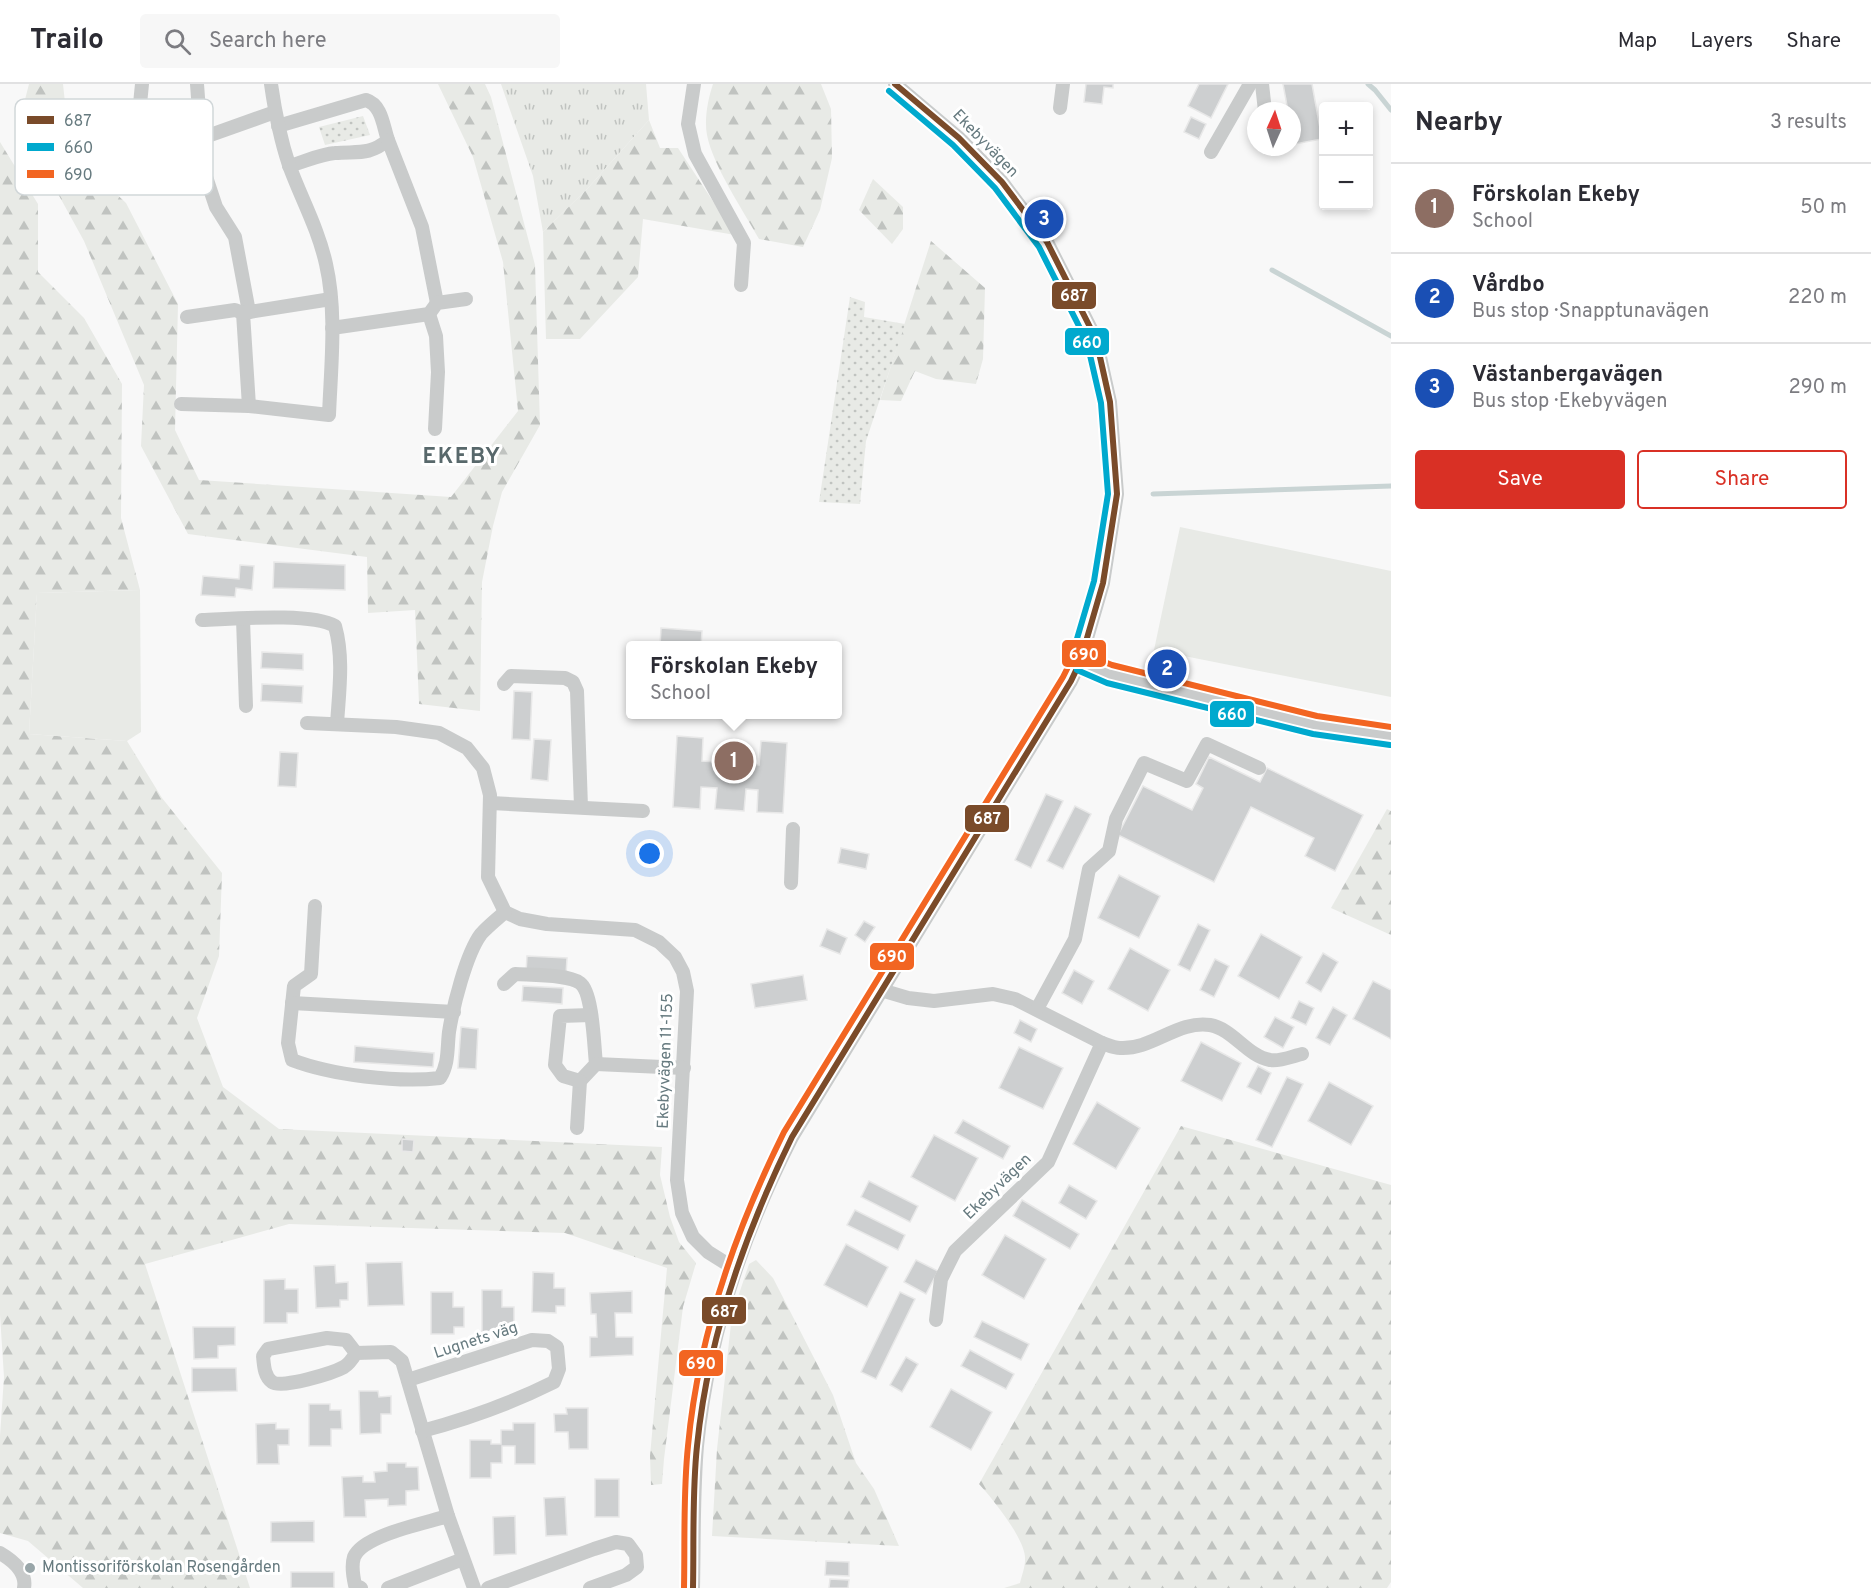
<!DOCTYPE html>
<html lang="en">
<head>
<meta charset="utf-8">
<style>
	body { margin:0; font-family:Overpass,sans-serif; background:#f7f7f7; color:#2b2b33 }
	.controls { position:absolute; right:18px; top:18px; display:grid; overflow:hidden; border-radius:6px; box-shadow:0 3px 9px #0003 }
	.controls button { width:54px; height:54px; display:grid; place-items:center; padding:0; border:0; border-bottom:2px solid #e1e1e2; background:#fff; color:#2b2b33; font:30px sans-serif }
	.compass { position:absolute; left:1247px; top:18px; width:54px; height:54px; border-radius:50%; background:#fff; box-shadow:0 3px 9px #0003; rotate:3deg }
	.you { position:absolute; left:650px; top:770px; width:21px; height:21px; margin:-15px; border:4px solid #fff; border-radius:50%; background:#1a73e8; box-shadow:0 0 0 9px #1a73e833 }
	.badge { display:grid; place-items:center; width:39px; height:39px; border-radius:50%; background:#d93025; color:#fff; font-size:20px; font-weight:700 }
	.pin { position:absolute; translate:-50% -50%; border:3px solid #fff; box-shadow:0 2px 6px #0006 }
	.popup { position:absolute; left:626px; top:557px; width:216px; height:78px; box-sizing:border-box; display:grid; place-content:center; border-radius:6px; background:#fff; filter:drop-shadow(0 2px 4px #0005); font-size:20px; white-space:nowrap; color:#7c7c81 }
	.popup b { font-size:22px; color:#2b2b33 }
	.popup::after { content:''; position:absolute; left:50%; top:100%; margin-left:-12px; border:12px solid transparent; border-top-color:#fff }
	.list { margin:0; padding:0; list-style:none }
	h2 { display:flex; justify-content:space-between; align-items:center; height:78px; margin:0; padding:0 24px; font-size:26px }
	h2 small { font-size:20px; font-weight:400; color:#7c7c81 }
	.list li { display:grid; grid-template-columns:39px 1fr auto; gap:18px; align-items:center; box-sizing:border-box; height:90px; padding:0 24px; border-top:2px solid #e1e1e2 }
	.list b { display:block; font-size:22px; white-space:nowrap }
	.list p { margin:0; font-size:20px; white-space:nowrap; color:#7c7c81 }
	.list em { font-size:20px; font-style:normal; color:#7c7c81 }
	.actions { display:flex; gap:12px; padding:18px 24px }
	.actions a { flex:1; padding:14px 0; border:2px solid #d93025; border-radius:6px; text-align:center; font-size:21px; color:#d93025 }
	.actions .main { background:#d93025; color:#fff }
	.icon { flex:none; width:33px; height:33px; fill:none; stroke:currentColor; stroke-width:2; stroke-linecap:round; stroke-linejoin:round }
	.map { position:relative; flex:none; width:1391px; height:1504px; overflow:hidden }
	header { display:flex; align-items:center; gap:36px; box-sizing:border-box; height:84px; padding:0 30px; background:#fff; border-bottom:2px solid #e1e1e2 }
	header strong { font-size:28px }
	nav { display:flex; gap:33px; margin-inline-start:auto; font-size:21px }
	.search { width:420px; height:54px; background:#f7f7f7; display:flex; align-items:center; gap:15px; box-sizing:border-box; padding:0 21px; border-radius:6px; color:#7c7c81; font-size:22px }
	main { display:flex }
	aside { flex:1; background:#fff }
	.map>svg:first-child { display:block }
</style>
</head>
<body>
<header>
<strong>Trailo</strong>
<div class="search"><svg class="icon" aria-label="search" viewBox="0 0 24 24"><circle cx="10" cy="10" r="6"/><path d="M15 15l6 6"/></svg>Search here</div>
<nav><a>Map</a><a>Layers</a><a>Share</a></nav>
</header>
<main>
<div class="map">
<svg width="1391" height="1504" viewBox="0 0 1391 1504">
	<defs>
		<pattern id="grass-tufts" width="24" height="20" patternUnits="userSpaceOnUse" patternTransform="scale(1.5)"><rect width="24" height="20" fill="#e8eae6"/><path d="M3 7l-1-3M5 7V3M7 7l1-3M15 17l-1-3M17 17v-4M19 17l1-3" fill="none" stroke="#c0c3c0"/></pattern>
		<pattern id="forest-firs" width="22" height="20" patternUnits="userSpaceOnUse" patternTransform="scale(1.5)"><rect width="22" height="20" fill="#e8eae6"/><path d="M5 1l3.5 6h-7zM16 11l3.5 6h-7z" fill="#c0c3c0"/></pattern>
		<pattern id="park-dots" width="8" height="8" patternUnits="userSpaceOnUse" patternTransform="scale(1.5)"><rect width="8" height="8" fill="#e8eae6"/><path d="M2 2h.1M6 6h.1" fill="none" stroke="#c0c3c0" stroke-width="1.8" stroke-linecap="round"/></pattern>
	</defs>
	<rect width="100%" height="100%" fill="#f8f8f8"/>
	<path fill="url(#grass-tufts)" d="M501 0H646L649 36 588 104 543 148 533 92Z"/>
	<g fill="url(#forest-firs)">
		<path d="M29 0H63L70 66 126 119 178 220 175 346 199 396 451 413 518 327 503 178 473 73 438 0H485L491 13 535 181 540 341 502 408 493 442 482 498 480 627 419 620 415 526 368 529 367 473 188 450 141 362 144 301 84 157 19 39Z"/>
		<path d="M713 0H821L831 25 832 74 820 126 803 163 759 155C743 126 713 82 707 51 704 35 708 15 713 0Z"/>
		<path d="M649 36 660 64H678L735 151 643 135 638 193 580 255H546L543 148 588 104Z"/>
		<path d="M0 58 38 120V188L84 234 122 300 121 434 140 506 37 509 29 650 127 657 162 714 222 789 219 872 197 934 223 1003 279 1045 662 1063 660 1091 670 1133 679 1158 696 1179 683 1223 664 1375 662 1400 651 1401 650 1372 667 1184 565 1149 289 1140 145 1180 250 1504H83L28 1457 0 1449V1352L4 1293 0 1231Z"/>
		<path d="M873 95 903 123V145L892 160 859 126Z"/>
		<path d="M931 157 985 204 983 275 976 300 936 295 915 287 901 317 880 316Z"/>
		<path d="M1387 725 1391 727V851L1331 824Z"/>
		<path d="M1181 1042 1391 1101V1498L1387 1504H1004L1020 1499C1022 1491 1025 1483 1025 1476 1027 1457 992 1414 979 1400Z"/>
		<path d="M756 1176 773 1194 833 1311 856 1379 874 1405 899 1462 712 1452 717 1365 732 1231 749 1180Z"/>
	</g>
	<g fill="url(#park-dots)">
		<path d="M363 32 370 51 325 61 319 43Z"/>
		<path d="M850 213 865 218 864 233 905 240 866 357 860 420 819 418Z"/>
	</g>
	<g fill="#e8eae6">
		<path d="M1180 443 1391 487V613L1154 566Z"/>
		<path d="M140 506 141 648 127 657 29 650 37 509Z"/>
	</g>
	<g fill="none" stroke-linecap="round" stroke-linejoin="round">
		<g stroke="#c9d4d4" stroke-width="5">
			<path d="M1368 0 1375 6 1391 26"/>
			<path d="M1272 186 1391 252"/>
			<path d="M1153 410 1391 402"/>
		</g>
	</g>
	<g fill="#cdcfd0" stroke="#e8e8e8" stroke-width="1.5">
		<path d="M1086 0H1113V4L1104 3 1102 20 1084 18Z"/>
		<path d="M1199 0H1228L1211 34 1188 22Z"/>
		<path d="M1283 0H1312L1322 55 1295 60 1292 46V27H1288Z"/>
		<path d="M1191 33 1206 40 1199 55 1184 48Z"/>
		<path d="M274 478 345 481V506L273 504Z"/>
		<path d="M240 481 254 482 252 506 236 504 235 513 201 511 203 492 239 495Z"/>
		<path d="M661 544 702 547 701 562H660Z"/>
		<path d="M262 568 303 570V586L261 584Z"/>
		<path d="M262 600 303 602 302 619 261 617Z"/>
		<path d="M514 607 532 608 530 656 512 655Z"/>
		<path d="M677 652 703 654 702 677 717 678V671L746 673V680L759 681 761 657 787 659 783 729 757 728 758 706 746 705 744 727 715 725 717 704 701 703 700 725 673 723Z"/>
		<path d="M534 655 551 656 548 697 531 695Z"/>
		<path d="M280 668 298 669 296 703 278 702Z"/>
		<path d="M1209 673 1260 698 1267 684 1363 731 1335 787 1305 772 1314 754 1251 723 1214 798 1118 751 1143 702 1192 726 1203 704 1196 700Z"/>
		<path d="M1046 710 1063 717 1031 784 1015 776Z"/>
		<path d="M1075 722 1091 730 1063 785 1047 777Z"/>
		<path d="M841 764 869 770 866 785 838 779Z"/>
		<path d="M1119 791 1160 812 1139 854 1098 834Z"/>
		<path d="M864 837 875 843 865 858 855 851Z"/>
		<path d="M1198 840 1210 846 1190 887 1178 881Z"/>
		<path d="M827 845 847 854 840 870 820 862Z"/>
		<path d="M1261 850 1302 873 1279 915 1238 892Z"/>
		<path d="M1130 864 1170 886 1148 927 1108 905Z"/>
		<path d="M1323 869 1338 878 1321 908 1306 899Z"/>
		<path d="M527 872 567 874 566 891 526 889Z"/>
		<path d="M1215 875 1229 882 1214 913 1200 906Z"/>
		<path d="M1074 886 1094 897 1082 920 1062 909Z"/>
		<path d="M803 891 807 916 755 924 751 900Z"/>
		<path d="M1373 897 1391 906V955L1353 935Z"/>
		<path d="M523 902 563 904 562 920 522 917Z"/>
		<path d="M1299 917 1314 924 1306 941 1291 934Z"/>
		<path d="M1333 923 1347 931 1330 961 1316 954Z"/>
		<path d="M1275 933 1294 943 1283 964 1264 953Z"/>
		<path d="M1020 936 1037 945 1031 958 1014 949Z"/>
		<path d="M461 943 478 945 476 985 458 984Z"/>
		<path d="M1201 958 1241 979 1222 1017 1181 997Z"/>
		<path d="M355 962 434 969 433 983 354 978Z"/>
		<path d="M1019 963 1063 984 1043 1025 999 1004Z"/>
		<path d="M1258 982 1271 989 1261 1010 1247 1003Z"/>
		<path d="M1287 993 1303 1000 1272 1063 1256 1056Z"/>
		<path d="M1329 998 1373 1022 1351 1061 1308 1037Z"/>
		<path d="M1097 1018 1140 1044 1116 1085 1073 1060Z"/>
		<path d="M963 1036 1010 1062 1003 1075 955 1049Z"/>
		<path d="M934 1051 978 1074 955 1117 911 1093Z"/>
		<path d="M402 1055 414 1056 413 1068 402 1067Z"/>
		<path d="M869 1097 918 1122 910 1138 861 1113Z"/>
		<path d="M1069 1101 1097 1117 1086 1135 1059 1119Z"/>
		<path d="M1022 1116 1079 1150 1070 1165 1013 1132Z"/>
		<path d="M855 1126 905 1151 898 1166 847 1141Z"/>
		<path d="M1005 1151 1046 1175 1024 1215 982 1191Z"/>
		<path d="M846 1160 888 1183 867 1223 824 1201Z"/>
		<path d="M916 1176 938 1187 926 1210 904 1198Z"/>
		<path d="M402 1178 404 1221 368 1222 366 1179Z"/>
		<path d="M335 1181 336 1199 348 1198V1216H340V1223L316 1224 314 1182Z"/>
		<path d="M533 1188 554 1189V1204H565V1222H556V1229L532 1228Z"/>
		<path d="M285 1195V1205H298V1229H287V1239H264V1196Z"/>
		<path d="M482 1206H502V1223H514V1240L503 1241 504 1248H482Z"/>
		<path d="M632 1207V1229H615L616 1253H633V1271L590 1273V1253H597L596 1230H591L590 1209Z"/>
		<path d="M431 1208H453V1223H464V1243H454V1250H431Z"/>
		<path d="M900 1208 915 1215 876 1295 861 1288Z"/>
		<path d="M982 1237 1029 1260 1021 1276 974 1253Z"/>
		<path d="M193 1243H235V1261L218 1262V1274L194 1275Z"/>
		<path d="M970 1266 1014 1290 1006 1305 961 1282Z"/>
		<path d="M906 1273 918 1280 902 1308 890 1301Z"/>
		<path d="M192 1284H236L237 1307 192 1308Z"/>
		<path d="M951 1305 992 1328 971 1366 930 1343Z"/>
		<path d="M359 1307H378L379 1313 391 1312V1330H381V1349L360 1350Z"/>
		<path d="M309 1320H330V1326H341L342 1345H331V1362H309Z"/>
		<path d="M566 1324H588V1365H569L568 1348H555L554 1330H567Z"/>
		<path d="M276 1339V1345H289V1361H278L279 1380H257L256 1340Z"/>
		<path d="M513 1339H535V1380H515V1362H502V1379H491V1394H470V1356H491V1360H501V1346H513Z"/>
		<path d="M387 1379H406V1383H418L419 1406 406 1407V1421L388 1422V1415L365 1416 366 1433H344L342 1393 363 1392V1398H375L374 1388 387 1387Z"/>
		<rect x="595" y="1395" width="24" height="38"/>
		<path d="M565 1413 567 1451 546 1452 544 1414Z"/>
		<path d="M515 1432 516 1470 494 1471 493 1433Z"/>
		<path d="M314 1437V1458H271V1438Z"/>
		<path d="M826 1477 849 1478V1492L825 1491Z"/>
		<rect x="291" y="1488" width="43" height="16"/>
		<path d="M830 1495 849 1496 848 1504H829Z"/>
	</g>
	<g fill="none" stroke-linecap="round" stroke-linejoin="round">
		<g stroke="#c9cbcb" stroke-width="14">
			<path d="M142 0 139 30 156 70"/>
			<path d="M197 0 201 54"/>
			<path d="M694 0 688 40 695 70 744 159 741 201"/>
			<path d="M1262 0 1265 27"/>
			<path d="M1060 24 1063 0"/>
			<path d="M278 42 366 16C382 21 383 42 388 56 369 72 357 67 335 69 320 70 304 78 289 82"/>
			<path d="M388 56 422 143 437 219"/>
			<path d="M194 57 216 123 235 153 249 228"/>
			<path d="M1211 68 1250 0"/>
			<path d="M143 75 275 28"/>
			<path d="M243 229 249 322"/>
			<path d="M429 230 436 252 438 288 435 345"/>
			<path d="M187 233 235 226 243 229 331 215"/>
			<path d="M332 244 429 230 437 219 466 215"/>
			<path d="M181 320 249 322 329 331C331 281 337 228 326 180 318 144 301 114 289 81 280 54 275 28 271 0"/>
			<path d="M243 535 246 622"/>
			<path d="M202 536C232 535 312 528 335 542 344 574 339 608 337 640"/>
			<path d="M1080 578 1109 590 1315 641 1391 652"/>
			<path d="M504 600 511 592 565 594 573 598 577 607 581 723"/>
			<path d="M307 639 396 643 439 649 467 664 483 684 490 711 488 793 505 828 520 835 547 840 635 846 659 858 675 873 683 888 687 907 677 1096 682 1129 693 1153 708 1168 735 1185"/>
			<path d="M491 719 643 727"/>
			<path d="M791 799 793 745"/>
			<path d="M315 822 311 890 294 902 288 959 292 976C331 991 398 999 440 994 449 979 447 965 449 948 453 923 466 870 481 850 488 842 497 835 505 828"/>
			<path d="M504 900 515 890C531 891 568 890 580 899 593 908 594 963 596 980L580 997 577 1044"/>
			<path d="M881 906 908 914 934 917 993 910 1015 915 1102 959 1048 1078 955 1167 941 1195 936 1236"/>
			<path d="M292 919 454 928"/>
			<path d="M1037 925 1075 855 1089 785 1109 767 1116 735 1144 679 1187 697 1207 660 1259 684"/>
			<path d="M1102 959C1108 961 1114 964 1120 964 1152 966 1178 936 1210 941 1233 945 1247 972 1270 976 1279 978 1293 972 1302 970"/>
			<path d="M596 980 684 984"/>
			<path d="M580 997 563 992 555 981 560 932 591 931"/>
			<path d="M327 1254 346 1256 356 1269C353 1274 349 1280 344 1283 333 1289 282 1305 272 1298 264 1292 264 1281 263 1272L268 1265Z"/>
			<path d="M356 1269 391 1268 402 1277 448 1432 474 1504"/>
			<path d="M408 1296 532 1256 548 1257 557 1263 559 1285 554 1298C512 1319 467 1335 422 1347"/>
			<path d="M0 1469C12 1476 27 1488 24 1504"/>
			<path d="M361 1504 355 1501C353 1492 351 1482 354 1473 363 1451 426 1439 448 1432"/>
			<path d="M388 1504 463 1475"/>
			<path d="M488 1504 594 1465 616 1458 628 1460 636 1471 637 1483 626 1491 590 1504"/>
			<path d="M693 1504C694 1457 693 1409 697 1362 708 1253 742 1151 792 1053L1071 597 1080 578 1103 499 1117 410 1110 318 1096 255 1047 158 1002 98 959 54 895 0"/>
		</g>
		<g stroke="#fff" stroke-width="10">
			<path id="bus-1" d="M693 1504C694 1457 692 1409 697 1362 708 1253 744 1151 792 1053L1071 597 1080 578 1103 499 1117 410 1110 318 1096 255 1047 158 1002 98 959 54 895 0"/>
		</g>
		<g stroke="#fff" stroke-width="10">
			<g id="bus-2">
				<path d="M889 7 953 61 995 104 1039 163 1087 258 1101 319 1108 410 1094 497 1071 575"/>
				<path d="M1077 586 1107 599 1313 650 1390 661"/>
			</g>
		</g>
		<g stroke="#fff" stroke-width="10">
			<path id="bus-3" d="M684 1504C685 1457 683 1409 688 1362 698 1252 735 1147 784 1048L1063 593 1073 573 1082 569 1112 581 1317 632 1391 643"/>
		</g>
		<use href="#bus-1" stroke="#7a4b2a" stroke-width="6"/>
		<use href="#bus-2" stroke="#00a9ce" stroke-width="6"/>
		<use href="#bus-3" stroke="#f26522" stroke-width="6"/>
	</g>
	<circle fill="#99a6a9" stroke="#fff" stroke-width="2" cx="30" cy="1484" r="6"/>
	<g text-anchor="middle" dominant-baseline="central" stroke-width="6" stroke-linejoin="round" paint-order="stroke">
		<g font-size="16" fill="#667a7f" stroke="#fff">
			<text transform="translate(985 60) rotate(46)">Ekebyvägen</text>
			<text transform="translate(666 977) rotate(-88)">Ekebyvägen 11-155</text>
			<text transform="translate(998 1103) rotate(-44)">Ekebyvägen</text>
			<text transform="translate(476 1257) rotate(-18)">Lugnets väg</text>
		</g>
		<g font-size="16" fill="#667a7f" stroke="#fff" text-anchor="start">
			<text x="42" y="1484">Montissoriförskolan Rosengården</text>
		</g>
		<g font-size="22" font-weight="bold" letter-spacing="1.5" fill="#58686b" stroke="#fff">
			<text x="462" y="373">EKEBY</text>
		</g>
	</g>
	<rect x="15" y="15" width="198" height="96" rx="9" fill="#fff" stroke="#d1d7d9" stroke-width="1.5"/>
	<rect x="27" y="32" width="27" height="8" fill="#7a4b2a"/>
	<rect x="27" y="59" width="27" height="8" fill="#00a9ce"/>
	<rect x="27" y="86" width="27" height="8" fill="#f26522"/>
	<g font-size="16" fill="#667a7f">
		<text x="64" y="42">687</text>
		<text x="64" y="69">660</text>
		<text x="64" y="96">690</text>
	</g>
	<g stroke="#fff" stroke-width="2">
		<rect x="1051" y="197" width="46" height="29" rx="6" fill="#7a4b2a"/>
		<rect x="1064" y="243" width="46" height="29" rx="6" fill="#00a9ce"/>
		<rect x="1061" y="555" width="46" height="29" rx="6" fill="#f26522"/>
		<rect x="1209" y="616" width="46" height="28" rx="6" fill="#00a9ce"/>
		<rect x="964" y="720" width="46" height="29" rx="6" fill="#7a4b2a"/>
		<rect x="869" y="858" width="46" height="29" rx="6" fill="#f26522"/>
		<rect x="701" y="1212" width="46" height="29" rx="6" fill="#7a4b2a"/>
		<rect x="678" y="1265" width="46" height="28" rx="6" fill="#f26522"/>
	</g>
	<g font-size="16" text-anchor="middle" font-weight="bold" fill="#fff">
		<text x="1074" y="217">687</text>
		<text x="1087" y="264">660</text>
		<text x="1084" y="576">690</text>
		<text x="1232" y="636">660</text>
		<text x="987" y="740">687</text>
		<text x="892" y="878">690</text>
		<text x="724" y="1233">687</text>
		<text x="701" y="1285">690</text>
	</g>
</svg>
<div class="controls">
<button>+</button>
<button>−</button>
</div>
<svg class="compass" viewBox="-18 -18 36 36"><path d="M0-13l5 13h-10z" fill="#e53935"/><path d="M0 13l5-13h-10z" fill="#7c7c81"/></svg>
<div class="you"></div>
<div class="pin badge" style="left:734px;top:677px;background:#8d6e63">1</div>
<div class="popup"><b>Förskolan Ekeby</b>School</div>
<div class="pin badge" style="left:1167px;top:585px;background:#1a4fb4">2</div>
<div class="pin badge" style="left:1044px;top:135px;background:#1a4fb4">3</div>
</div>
<aside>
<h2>Nearby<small>3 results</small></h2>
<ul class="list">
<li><span class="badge" style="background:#8d6e63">1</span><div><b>Förskolan Ekeby</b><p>School</p></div><em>50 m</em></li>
<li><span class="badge" style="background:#1a4fb4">2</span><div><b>Vårdbo</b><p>Bus stop · Snapptunavägen</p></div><em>220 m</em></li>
<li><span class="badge" style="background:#1a4fb4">3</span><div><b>Västanbergavägen</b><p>Bus stop · Ekebyvägen</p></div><em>290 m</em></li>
</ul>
<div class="actions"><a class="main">Save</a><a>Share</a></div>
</aside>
</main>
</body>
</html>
